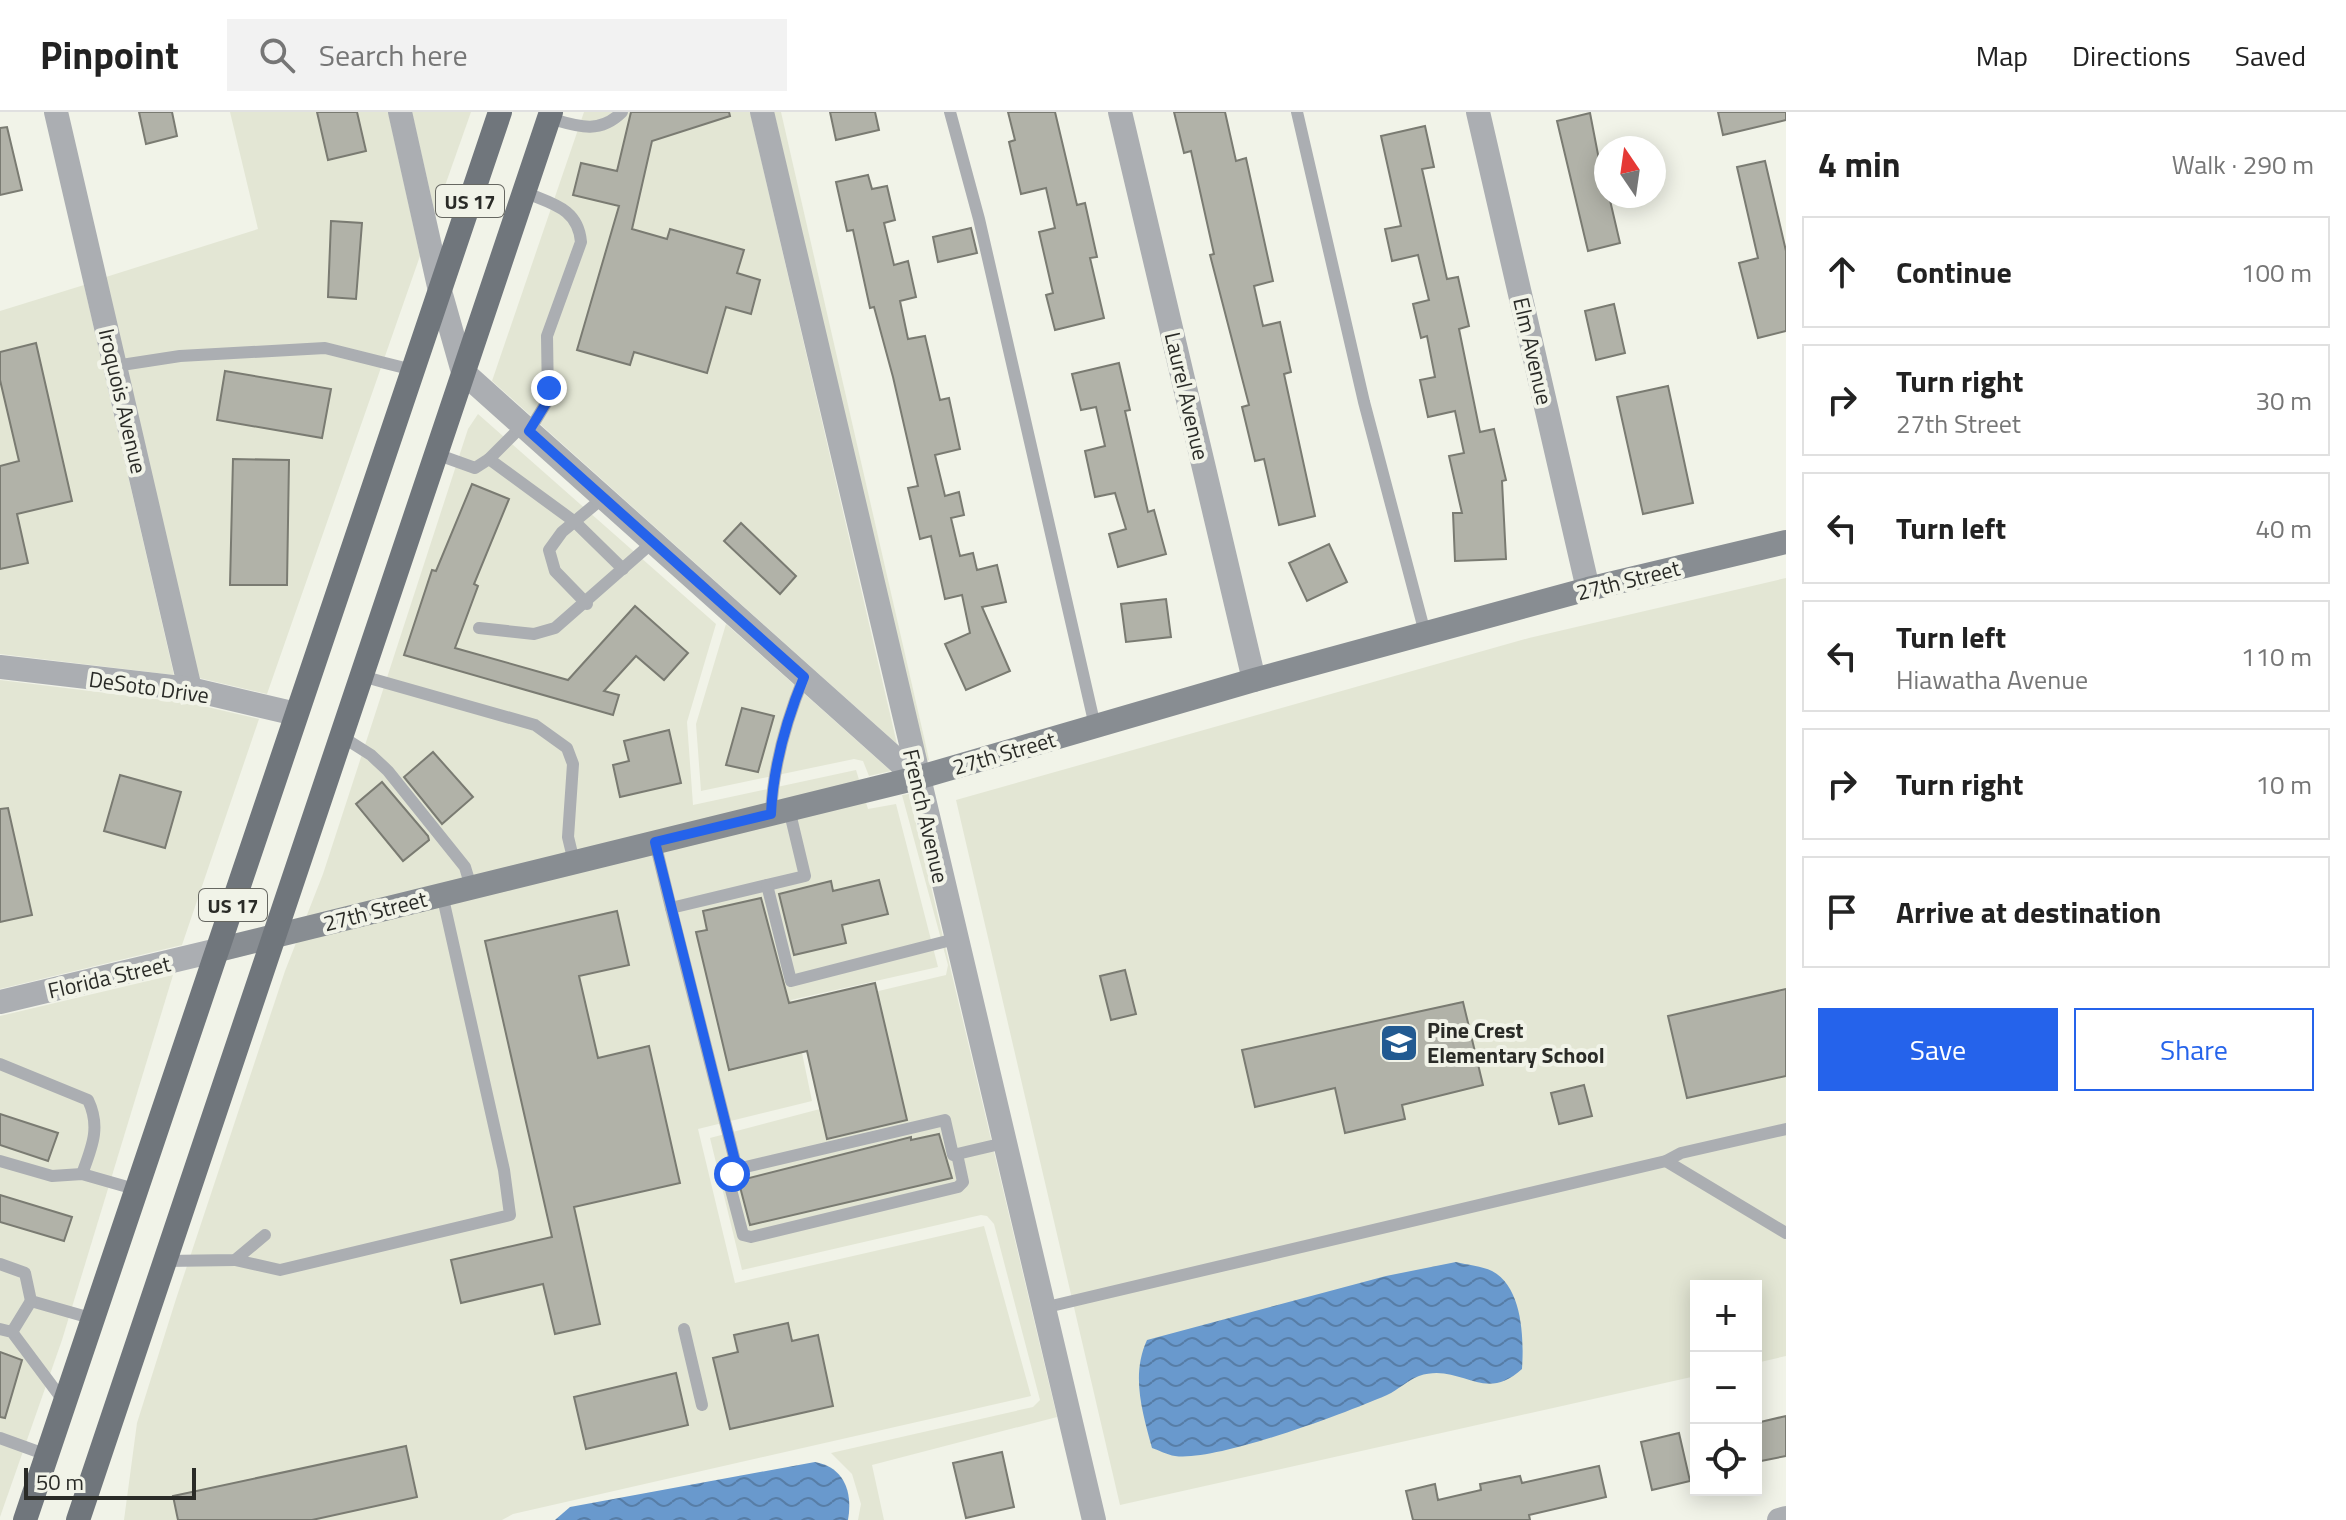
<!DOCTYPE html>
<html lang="en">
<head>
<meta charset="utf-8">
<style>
	body { margin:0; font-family:"Titillium Web",sans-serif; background:#f2f2f2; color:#222 }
	.controls { position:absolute; right:24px; bottom:24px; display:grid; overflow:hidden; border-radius:0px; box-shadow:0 4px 20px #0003 }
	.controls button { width:72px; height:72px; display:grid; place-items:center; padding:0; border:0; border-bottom:2px solid #e0e0e0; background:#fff; color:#222; font:40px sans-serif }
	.compass { position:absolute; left:1594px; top:24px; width:72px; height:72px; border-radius:50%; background:#fff; box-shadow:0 4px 20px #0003; rotate:347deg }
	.scale { position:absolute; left:24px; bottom:20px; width:172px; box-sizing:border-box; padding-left:8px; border:4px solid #2a2b27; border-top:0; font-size:22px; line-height:28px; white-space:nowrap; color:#2a2b27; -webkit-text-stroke:6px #f1f3e8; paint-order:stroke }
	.stop { position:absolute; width:24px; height:24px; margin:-18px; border:6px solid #2563eb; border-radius:50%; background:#fff }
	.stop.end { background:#2563eb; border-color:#fff; box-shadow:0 2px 8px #0008 }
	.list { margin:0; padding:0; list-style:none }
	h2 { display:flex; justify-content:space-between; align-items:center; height:104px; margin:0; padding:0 32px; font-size:34px }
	h2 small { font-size:26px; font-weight:400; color:#767676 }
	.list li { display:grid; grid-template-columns:52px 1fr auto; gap:24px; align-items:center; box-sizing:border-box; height:112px; margin:0 16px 16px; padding:0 16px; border:2px solid #e0e0e0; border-radius:0px }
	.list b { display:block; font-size:30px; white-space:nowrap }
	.list p { margin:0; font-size:26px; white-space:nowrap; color:#767676 }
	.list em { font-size:26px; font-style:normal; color:#767676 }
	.actions { display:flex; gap:16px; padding:24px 32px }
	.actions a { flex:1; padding:18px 0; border:2px solid #2563eb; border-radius:0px; text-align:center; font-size:28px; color:#2563eb }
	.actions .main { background:#2563eb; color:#fff }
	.icon { flex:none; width:44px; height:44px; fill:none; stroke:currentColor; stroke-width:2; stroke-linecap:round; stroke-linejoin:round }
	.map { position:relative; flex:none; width:1786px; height:1408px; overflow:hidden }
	header { display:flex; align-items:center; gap:48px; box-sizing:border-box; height:112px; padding:0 40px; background:#fff; border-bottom:2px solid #e0e0e0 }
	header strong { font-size:38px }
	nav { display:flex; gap:44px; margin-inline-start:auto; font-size:28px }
	.search { width:560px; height:72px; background:#f2f2f2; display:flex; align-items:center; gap:20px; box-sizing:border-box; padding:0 28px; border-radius:0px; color:#767676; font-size:30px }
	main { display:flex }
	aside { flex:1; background:#fff }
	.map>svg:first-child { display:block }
</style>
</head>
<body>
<header>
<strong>Pinpoint</strong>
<div class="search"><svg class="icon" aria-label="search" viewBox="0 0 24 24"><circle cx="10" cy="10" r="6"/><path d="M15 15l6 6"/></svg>Search here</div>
<nav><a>Map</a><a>Directions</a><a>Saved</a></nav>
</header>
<main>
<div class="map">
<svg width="1786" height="1408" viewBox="0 0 1786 1408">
	<defs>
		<pattern id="water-waves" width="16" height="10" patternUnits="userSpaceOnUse" patternTransform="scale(2)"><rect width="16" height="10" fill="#6999cd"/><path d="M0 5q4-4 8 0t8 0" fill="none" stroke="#577da6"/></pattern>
	</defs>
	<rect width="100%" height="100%" fill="#f1f3e8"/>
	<g fill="#e3e6d4">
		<path d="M230 0H388L420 144 267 582 199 566 106 165 258 117Z"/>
		<path d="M412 0H471L435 102Z"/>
		<path d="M584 0H750L897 632 492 269Z"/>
		<path d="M774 0H781L926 634 929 648 925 650Z"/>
		<path d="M84 173 174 563 0 542V199Z"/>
		<path d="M478 302 716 512 687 610 693 693 856 658 868 697 896 692 938 855 791 888 812 989 698 1017 735 1171 984 1114 1031 1284 513 1402 502 1408H124L137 1311 176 1187 285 859 323 762 468 317Z"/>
		<path d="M1786 466V1244L1756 1251V1174H1696V1264L1120 1393 956 688 1529 526Z"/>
		<path d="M726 512 891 659 869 664 863 649 854 647 701 679 696 612Z"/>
		<path d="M0 568 180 590 181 593 190 591 259 607 182 833 0 877Z"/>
		<path d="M909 682 1057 1305 872 1353 884 1408H858L861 1392 852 1362 831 1341 1033 1295 1040 1288 994 1112 987 1104 981 1103 742 1158 710 1026 820 997 803 897 946 863 948 853 902 683Z"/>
		<path d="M173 863 62 1228 0 1405V904Z"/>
	</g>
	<g fill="url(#water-waves)">
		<path d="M1456 1150C1467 1153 1482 1154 1492 1159 1523 1175 1524 1228 1522 1257 1483 1293 1461 1250 1419 1264 1408 1268 1398 1278 1387 1283 1346 1301 1216 1350 1175 1344 1167 1343 1159 1338 1152 1336 1142 1299 1131 1263 1147 1228L1386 1164Z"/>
		<path d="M815 1350C844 1355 853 1380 848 1408H555L570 1395Z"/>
	</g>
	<g fill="#b1b2a8" stroke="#7a7b72" stroke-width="2">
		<path d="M139 0H172L177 24 146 32Z"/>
		<path d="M317 0H357L366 39 328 48Z"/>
		<path d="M631 0H729L730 4 652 29 632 117 667 127 670 117 744 138 737 161 760 168 751 202 726 195 707 261 634 240 630 253 577 238 619 94 573 83 581 51 617 59Z"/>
		<path d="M830 0H875L879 18 836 28Z"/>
		<path d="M1008 0H1055L1077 93 1085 91 1097 145 1090 146 1104 206 1055 218 1046 183 1053 181 1039 120 1055 116 1046 76 1021 82 1009 30 1015 28Z"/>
		<path d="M1174 0H1225L1236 49 1246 46 1273 169 1254 174 1263 214 1280 210 1291 260 1284 262 1315 404 1279 413 1264 347 1255 349 1242 295 1249 293 1210 143 1214 142 1191 39 1184 41Z"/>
		<path d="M1718 0H1786V8L1723 23Z"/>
		<path d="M1590 1 1606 84H1609L1620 131 1588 139 1557 9Z"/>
		<path d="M1425 14 1434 55 1422 57 1447 167 1458 165 1469 214 1459 217 1480 320 1494 317 1506 368 1502 369 1506 447 1455 449 1453 401H1462L1449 344 1464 341 1455 299 1428 305 1420 268 1435 265 1427 224 1421 226 1413 192 1429 188 1418 143 1392 149 1385 117 1401 114 1381 24Z"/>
		<path d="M7 15 22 78 0 83V16Z"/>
		<path d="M1765 49 1786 139V219L1758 226 1739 151 1758 146 1737 55Z"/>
		<path d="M868 63 872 77 887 74 895 108 884 111 894 153 908 149 916 185 900 189 908 227 925 224 940 288 949 286 960 337 935 343 945 384 959 380 964 403 951 406 960 444 973 441 977 458 997 453 1006 490 982 495 1010 559 966 578 945 532 970 521 962 483 945 487 931 424 920 427 908 376 918 374 893 265 874 195 870 196 853 118 847 119 836 70Z"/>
		<path d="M331 109 362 111 356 187 328 185Z"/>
		<path d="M971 116 977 141 938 150 933 125Z"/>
		<path d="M1614 192 1625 241 1596 248 1585 199Z"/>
		<path d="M36 231 72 389 17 402 28 451 0 457V354L19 349 0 268V240Z"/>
		<path d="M1119 251 1130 298 1125 299 1148 400 1154 398 1166 442 1118 455 1109 422 1126 417 1115 381 1095 385 1085 339 1105 334 1096 295 1081 298 1072 262Z"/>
		<path d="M225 259 331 277 322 326 217 308Z"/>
		<path d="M1668 274 1693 391 1643 402 1617 285Z"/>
		<path d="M233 347 289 348 287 473H230Z"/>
		<path d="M472 372 509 387 474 472 478 474 455 536 568 568 635 494 688 541 664 568 636 544 604 579 619 583 613 603 404 543 432 458 436 459Z"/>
		<path d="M741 411 796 464 780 482 724 429Z"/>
		<path d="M1329 432 1347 470 1307 489 1289 451Z"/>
		<path d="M1166 487 1171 525 1126 530 1121 492Z"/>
		<path d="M742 596 774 604 758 660 726 653Z"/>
		<path d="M669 618 681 671 620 685 613 653 629 649 624 629Z"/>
		<path d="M433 640 473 685 442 712 404 665Z"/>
		<path d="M120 663 181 680 165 736 104 719Z"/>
		<path d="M382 670 428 724 429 728 403 749 356 692Z"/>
		<path d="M8 696 32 803 0 810V697Z"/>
		<path d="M879 768 888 802 842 813 846 831 794 843 779 782 831 769 833 779Z"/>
		<path d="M761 786 789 891 875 871 907 1008 827 1027 807 939 729 958 696 820 707 818 703 799Z"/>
		<path d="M617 799 629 853 579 864 598 946 649 934 680 1071 574 1095 600 1212 555 1222 543 1172 461 1191 451 1148 552 1125 485 829Z"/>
		<path d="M1125 858 1136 902 1111 908 1100 864Z"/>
		<path d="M1786 877V964L1687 986 1668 904Z"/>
		<path d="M1463 890 1483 973 1402 993 1405 1007 1345 1021 1335 976 1255 995 1242 938Z"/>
		<path d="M1584 973 1592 1004 1559 1012 1551 981Z"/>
		<path d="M0 1002 58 1021 48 1049 0 1033Z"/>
		<path d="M939 1022 952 1066 750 1113 739 1071 741 1068 911 1025V1028Z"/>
		<path d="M0 1083 72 1105 64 1129 0 1110Z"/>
		<path d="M788 1211 792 1229 818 1223 833 1294 730 1317 713 1246 738 1240 734 1223Z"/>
		<path d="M0 1240 22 1248 5 1306 0 1305Z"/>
		<path d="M676 1261 688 1313 586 1337 574 1285Z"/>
		<path d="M1786 1304V1344L1756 1350V1311Z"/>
		<path d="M1679 1321 1690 1369 1652 1378 1641 1330Z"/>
		<path d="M406 1334 417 1385 312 1408H178L173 1384Z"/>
		<path d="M1002 1340 1014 1395 966 1406 953 1351Z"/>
		<path d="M1599 1354 1606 1385 1529 1403 1530 1408H1413L1406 1379 1435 1372 1438 1388 1481 1378 1480 1372 1520 1364 1522 1371Z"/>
	</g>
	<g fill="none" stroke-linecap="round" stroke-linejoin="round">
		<g stroke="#abaeb2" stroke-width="12">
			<path d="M950 0 979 107 1095 614"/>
			<path d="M1297 0 1364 290 1425 521"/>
			<path d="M549 6C577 14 599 23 622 0"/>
			<path d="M524 80C552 92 578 96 581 130L547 224 548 288 529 319"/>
			<path d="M115 254 180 244 325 236 413 258"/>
			<path d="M523 313 489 347 575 410 623 457"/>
			<path d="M436 342 475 356 489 347"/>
			<path d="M587 492 555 459 549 438 562 420 604 385"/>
			<path d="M479 516 534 522 555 516 653 430"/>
			<path d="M362 564 535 613 567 636 573 652 568 725 574 750"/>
			<path d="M341 624 371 643 388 659 465 755 471 775"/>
			<path d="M771 702C773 654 786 609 804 565"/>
			<path d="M655 730 671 796 805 764 789 697"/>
			<path d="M767 773 791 869 955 827"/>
			<path d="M671 796 737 1057 945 1008 953 1043 1004 1031"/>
			<path d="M0 952 88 988C101 1015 92 1035 82 1062"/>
			<path d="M0 1049 52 1064 82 1062 138 1078"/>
			<path d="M1666 1049 1786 1121"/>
			<path d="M737 1057 729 1070 743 1123 751 1125 958 1075 963 1070 957 1042"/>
			<path d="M235 1148 280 1158 510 1103 504 1058 442 782"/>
			<path d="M165 1149 235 1148 265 1123"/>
			<path d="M0 1152 25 1161 31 1189 94 1207"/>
			<path d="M1043 1196 1666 1049 1681 1041 1786 1017"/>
			<path d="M0 1217 12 1220 65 1291"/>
			<path d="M684 1217 702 1293"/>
			<path d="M12 1220 31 1189"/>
			<path d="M0 1326 47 1343"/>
		</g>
		<g stroke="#abaeb2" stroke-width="24">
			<path d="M56 0 190 577"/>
			<path d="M400 0 440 179 463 260 917 666"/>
			<path d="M762 0 1094 1408"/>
			<path d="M1120 0 1254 568"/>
			<path d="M1478 0 1588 477"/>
			<path d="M0 555 190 577 296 602"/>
			<path d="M1779 1408 1786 1406"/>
		</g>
		<path stroke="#abaeb2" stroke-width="24" d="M0 890 218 838"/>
		<path stroke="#888d92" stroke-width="24" d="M218 838 917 666 1254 568 1588 477 1786 430"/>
		<g stroke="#70767c" stroke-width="24">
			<path d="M25 1408 500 0"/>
			<path d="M78 1408 551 0"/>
		</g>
	</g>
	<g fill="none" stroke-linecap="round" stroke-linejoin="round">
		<path stroke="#2563eb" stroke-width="10" d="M549 276 548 288 529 319 804 565C786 609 773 654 771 702L655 730 737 1057 732 1062"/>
	</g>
	<defs>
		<g id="school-square" transform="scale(2)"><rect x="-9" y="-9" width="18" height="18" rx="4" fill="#225a91" stroke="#f1f3e8"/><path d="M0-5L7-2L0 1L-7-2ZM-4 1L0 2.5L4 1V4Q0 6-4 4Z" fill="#fff"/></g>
	</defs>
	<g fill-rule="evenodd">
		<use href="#school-square" x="1399" y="931"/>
	</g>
	<g text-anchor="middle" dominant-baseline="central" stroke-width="8" stroke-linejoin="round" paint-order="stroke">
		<g fill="#f1f3e8" stroke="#666761" stroke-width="2">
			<rect x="436" y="73" width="68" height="32" rx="6"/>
			<rect x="199" y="777" width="68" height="32" rx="6"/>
		</g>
		<g font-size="20" font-weight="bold" fill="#2a2b27">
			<text x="470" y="89">US 17</text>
			<text x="233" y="793">US 17</text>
		</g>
		<g font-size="22" fill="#2a2b27" stroke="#f1f3e8">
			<text transform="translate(1533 239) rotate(77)">Elm Avenue</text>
			<text transform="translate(1187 284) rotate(77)">Laurel Avenue</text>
			<text transform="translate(123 289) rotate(77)">Iroquois Avenue</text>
			<text transform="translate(1628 468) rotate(-14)">27th Street</text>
			<text transform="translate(149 575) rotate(8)">DeSoto Drive</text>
			<text transform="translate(1004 641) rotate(-16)">27th Street</text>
			<text transform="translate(926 704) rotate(77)">French Avenue</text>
			<text transform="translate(375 799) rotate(-14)">27th Street</text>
			<text transform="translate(109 865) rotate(-13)">Florida Street</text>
		</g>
		<g font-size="22" font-weight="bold" fill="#2a2b27" stroke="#f1f3e8" text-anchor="start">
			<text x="1427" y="918">Pine Crest<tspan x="1427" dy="25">Elementary School</tspan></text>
		</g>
	</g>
</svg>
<div class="controls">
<button>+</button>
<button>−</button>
<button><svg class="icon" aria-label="locate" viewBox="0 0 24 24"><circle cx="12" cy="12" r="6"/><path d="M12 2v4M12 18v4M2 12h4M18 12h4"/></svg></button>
</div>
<svg class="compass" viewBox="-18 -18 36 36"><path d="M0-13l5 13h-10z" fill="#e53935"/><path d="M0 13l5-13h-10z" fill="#767676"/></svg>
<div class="scale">50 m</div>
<div class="stop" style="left:732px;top:1062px"></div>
<div class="stop end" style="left:549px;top:276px"></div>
</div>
<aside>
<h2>4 min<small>Walk · 290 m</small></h2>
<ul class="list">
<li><svg class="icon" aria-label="ahead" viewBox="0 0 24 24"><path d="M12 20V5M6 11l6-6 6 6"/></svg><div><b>Continue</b></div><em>100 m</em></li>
<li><svg class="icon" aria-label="right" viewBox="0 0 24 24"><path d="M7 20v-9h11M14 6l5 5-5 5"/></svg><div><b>Turn right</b><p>27th Street</p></div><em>30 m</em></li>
<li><svg class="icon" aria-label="left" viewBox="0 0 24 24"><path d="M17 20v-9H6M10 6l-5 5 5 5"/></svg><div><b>Turn left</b></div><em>40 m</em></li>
<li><svg class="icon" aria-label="left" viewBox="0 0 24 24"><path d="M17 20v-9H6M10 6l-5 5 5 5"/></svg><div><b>Turn left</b><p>Hiawatha Avenue</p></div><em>110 m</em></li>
<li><svg class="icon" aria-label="right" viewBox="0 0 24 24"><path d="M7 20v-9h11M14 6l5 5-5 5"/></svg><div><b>Turn right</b></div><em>10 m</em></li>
<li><svg class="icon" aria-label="arrive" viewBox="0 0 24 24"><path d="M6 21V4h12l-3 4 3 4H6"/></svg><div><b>Arrive at destination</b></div></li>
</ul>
<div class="actions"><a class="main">Save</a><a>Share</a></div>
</aside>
</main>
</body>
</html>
